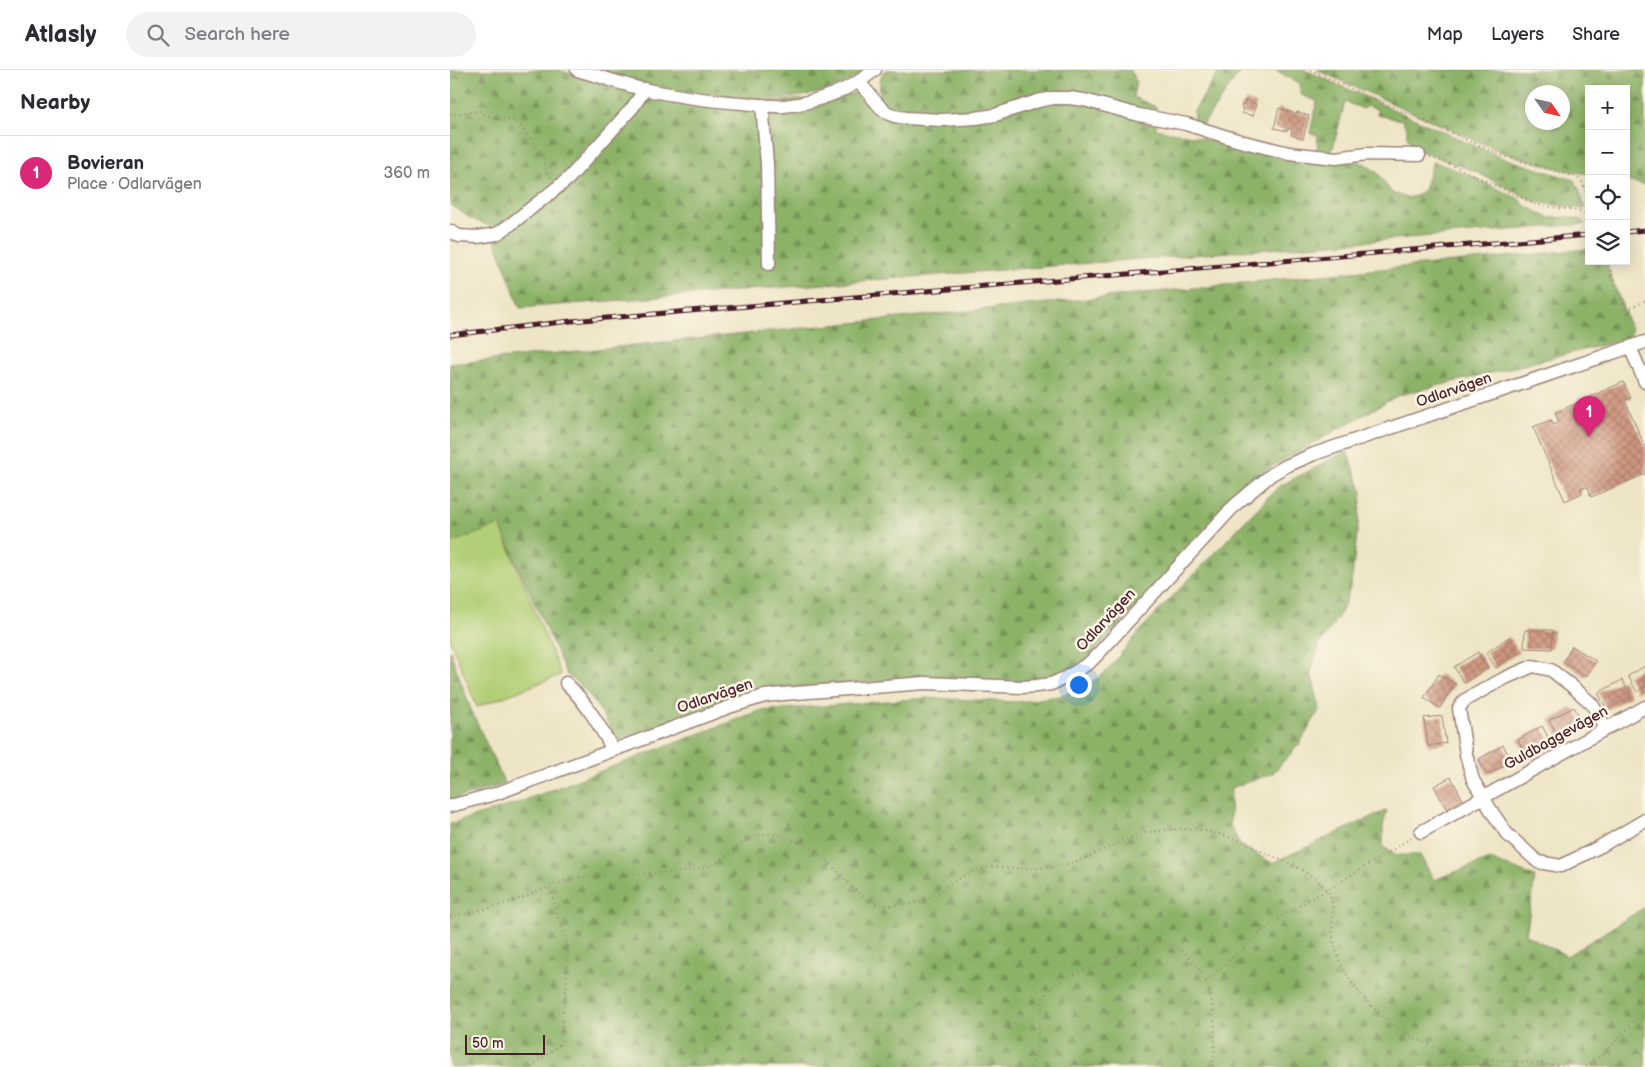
<!DOCTYPE html>
<html lang="en">
<head>
<meta charset="utf-8">
<style>
	body { margin:0; font-family:"Balsamiq Sans",sans-serif; background:#f2f2f3; color:#2b2b33 }
	.controls { position:absolute; right:15px; top:15px; display:grid; overflow:hidden; border-radius:0px; box-shadow:0 2px 12px #0003 }
	.controls button { width:45px; height:45px; display:grid; place-items:center; padding:0; border:0; border-bottom:1px solid #e1e1e2; background:#fff; color:#2b2b33; font:25px sans-serif }
	.compass { position:absolute; left:1075px; top:15px; width:45px; height:45px; border-radius:50%; background:#fff; box-shadow:0 2px 12px #0003; rotate:124deg }
	.scale { position:absolute; left:15px; bottom:12px; width:80px; box-sizing:border-box; padding-left:5px; border:2px solid #4a1f2b; border-top:0; font-size:14px; line-height:18px; white-space:nowrap; color:#4a1f2b; -webkit-text-stroke:4px #fcf5e5; paint-order:stroke }
	.you { position:absolute; left:628px; top:614px; width:18px; height:18px; margin:-12px; border:4px solid #fff; border-radius:50%; background:#1a73e8; box-shadow:0 0 0 8px #1a73e833 }
	.badge { display:grid; place-items:center; width:32px; height:32px; border-radius:50%; background:#db2777; color:#fff; font-size:16px; font-weight:700 }
	.pin { position:absolute; translate:-50% -41px; filter:drop-shadow(0 1px 2px #0008) }
	.pin::after { content:''; position:absolute; top:26px; width:18px; height:15px; background:inherit; clip-path:polygon(0 0,100% 0,50% 100%) }
	.list { margin:0; padding:0; list-style:none }
	h2 { display:flex; justify-content:space-between; align-items:center; height:65px; margin:0; padding:0 20px; font-size:21px }
	h2 small { font-size:16px; font-weight:400; color:#7c7c81 }
	.list li { display:grid; grid-template-columns:32px 1fr auto; gap:15px; align-items:center; box-sizing:border-box; height:75px; padding:0 20px; border-top:1px solid #e1e1e2 }
	.list b { display:block; font-size:19px; white-space:nowrap }
	.list p { margin:0; font-size:16px; white-space:nowrap; color:#7c7c81 }
	.list em { font-size:16px; font-style:normal; color:#7c7c81 }
	.icon { flex:none; width:28px; height:28px; fill:none; stroke:currentColor; stroke-width:2; stroke-linecap:round; stroke-linejoin:round }
	.map { position:relative; flex:none; width:1195px; height:997px; overflow:hidden }
	header { display:flex; align-items:center; gap:30px; box-sizing:border-box; height:70px; padding:0 25px; background:#fff; border-bottom:1px solid #e1e1e2 }
	header strong { font-size:24px }
	nav { display:flex; gap:28px; margin-inline-start:auto; font-size:18px }
	.search { width:350px; height:45px; background:#f2f2f3; display:flex; align-items:center; gap:12px; box-sizing:border-box; padding:0 18px; border-radius:28px; color:#7c7c81; font-size:19px }
	main { display:flex }
	aside { flex:1; background:#fff }
	.map>svg:first-child { display:block }
</style>
</head>
<body>
<header>
<strong>Atlasly</strong>
<div class="search"><svg class="icon" aria-label="search" viewBox="0 0 24 24"><circle cx="10" cy="10" r="6"/><path d="M15 15l6 6"/></svg>Search here</div>
<nav><a>Map</a><a>Layers</a><a>Share</a></nav>
</header>
<main>
<aside>
<h2>Nearby<small></small></h2>
<ul class="list">
<li><span class="badge">1</span><div><b>Bovieran</b><p>Place · Odlarvägen</p></div><em>360 m</em></li>
</ul>
</aside>
<div class="map">
<svg width="1195" height="997" viewBox="0 0 1195 997">
	<defs>
		<pattern id="forest-firs" width="22" height="20" patternUnits="userSpaceOnUse" patternTransform="scale(1.25)"><rect width="22" height="20" fill="#8cb267"/><path d="M5 1l3.5 6h-7zM16 11l3.5 6h-7z" fill="#749055"/></pattern>
		<pattern id="building-cross-hatch" width="8" height="8" patternUnits="userSpaceOnUse" patternTransform="scale(1.25)"><rect width="8" height="8" fill="#cf9780"/><path d="M0 0l8 8M0 8l8-8" fill="none" stroke="#aa7b69"/></pattern>
	</defs>
	<rect width="100%" height="100%" fill="#fcf5e5"/>
	<filter id="ink" filterUnits="userSpaceOnUse"><feTurbulence type="fractalNoise" baseFrequency=".02" numOctaves="2"/><feDisplacementMap in="SourceGraphic" scale="10" xChannelSelector="R" yChannelSelector="G"/><feConvolveMatrix kernelMatrix="1 2 1 2 8 2 1 2 1" color-interpolation-filters="sRGB"/></filter>
	<filter id="wash" filterUnits="userSpaceOnUse"><feTurbulence type="fractalNoise" baseFrequency=".0096" numOctaves="4" result="noise"/><feDisplacementMap in="SourceGraphic" scale="20" xChannelSelector="R" yChannelSelector="G"/><feGaussianBlur stdDeviation="1.12" result="paint"/><feColorMatrix in="noise" values="0 0 0 0 0 0 0 0 0 0 0 0 0 0 0 0 0 1.4 0 .05"/><feComposite in="paint" operator="in"/></filter>
	<g filter="url(#wash)">
		<rect width="100%" height="100%" fill="#eee5c6"/>
		<g fill="url(#forest-firs)" stroke="#6b6849" fill-rule="evenodd">
			<path d="M0 0H109L181 22 237 32 384 29 408 22 413 24 422 34 430 25C429 16 429 8 435 0H680L686 11 683 27 706 37V59L793 76 903 90 915 94 927 102 942 123 957 128 966 126 974 120 983 91 1023 107 1069 129 1075 136 1099 148 1118 147 1132 150 1135 154 70 238 40 156 20 148 0 134Z"/>
			<path d="M148 0H415C375 33 320 30 272 25 246 23 221 20 196 14 179 11 164 5 148 0Z"/>
			<path d="M767 0H791L752 56 743 53 744 41 768 3Z"/>
			<path d="M825 0H855L1050 87 1124 110 1129 119 1135 138 1132 139 1086 132 1026 102 976 83 965 80 957 67V58L952 50 927 45 928 40 917 36 914 39 895 32 882 81 867 82 868 65 860 63 867 31 851 25 850 14Z"/>
			<path d="M867 0H1195V115L1176 111V19H1139V104L1113 100 1052 82ZM1082 22H1112V52H1082Z"/>
			<path d="M1139 179V191H1155L1181 259V264L1177 269 1053 300 949 325 814 401 797 415 639 588 617 601 595 609 568 612 483 607 327 619 299 625 167 670C153 646 141 620 117 605L50 456 0 473V294L921 200Z"/>
			<path d="M897 381 912 421 901 515 892 541 869 575 861 602 870 639 850 673 823 703 781 718 780 755 790 775 822 793 937 740 933 756V777L947 785H970L984 810 1040 789 1085 807 1076 865 1117 886 1195 837V997H0V754L62 735 309 641 476 628 568 632 609 626 631 619 655 603 696 554 828 417Z"/>
			<path d="M0 581 21 640 55 714 0 730Z"/>
		</g>
		<path fill="#b1cf76" stroke="#7e7750" d="M50 455 111 605 27 637 0 570V473Z"/>
		<g id="blocks">
			<g fill="url(#building-cross-hatch)">
				<path d="M795 30 806 34 803 46 792 43 793 39 791 38 792 34 794 35Z"/>
				<path d="M829 38 846 44 847 42 859 46 853 69 841 65 842 60 838 58 837 61 824 58Z"/>
				<path d="M1173 312 1181 328 1175 330 1195 377V404L1141 427 1138 417 1130 418 1132 423 1115 431 1083 357 1101 350 1104 355 1109 352 1105 343Z"/>
				<path d="M1075 560H1103L1102 579 1074 578Z"/>
				<path d="M1059 567 1069 582 1046 598 1036 583Z"/>
				<path d="M1122 576 1146 591 1136 607 1113 592Z"/>
				<path d="M1028 582 1038 598 1014 613 1004 597Z"/>
				<path d="M1195 596V617L1187 622 1178 606Z"/>
				<path d="M989 604 1005 614 990 638 974 628Z"/>
				<path d="M1172 610 1181 626 1157 640 1148 623Z"/>
				<path d="M1124 637 1133 653 1108 666 1099 650Z"/>
				<path d="M992 646 996 673 978 676 974 648Z"/>
				<path d="M1092 656 1101 672 1076 686 1068 670Z"/>
				<path d="M1053 675 1062 691 1037 705 1029 689Z"/>
				<path d="M1001 707 1014 732 997 740 984 716Z"/>
			</g>
		</g>
	</g>
	<g filter="url(#ink)">
		<use href="#blocks" fill-opacity="0" stroke="#9c8278" stroke-width="1"/>
		<g fill="none" stroke-linecap="round" stroke-linejoin="round">
			<g stroke="#9c8278" stroke-width="15">
				<g id="minor">
					<path d="M127 0C150 6 174 15 197 20 228 26 260 31 292 33 305 34 320 37 334 36 366 33 400 20 425 0"/>
					<path d="M409 12 431 38 438 43 444 46 456 48 492 50 526 48 545 45 588 31 603 28H619L634 30 689 45 736 54 790 71 839 83 886 88 917 84 969 85"/>
					<path d="M312 35 317 94 319 194"/>
					<path d="M0 161 9 166 27 167 47 164 61 154 118 109 183 37 195 19"/>
					<path d="M1180 277 1195 312"/>
					<path d="M116 613C136 632 150 656 163 680"/>
					<path d="M1156 659 1142 634 1123 617 1101 600 1083 596 1055 608 1015 630 1009 638 1016 684 1023 710 1042 742 1057 764 1088 792 1111 796 1151 776 1195 750"/>
					<path d="M0 736 45 724 282 636 315 626 333 624 475 613 572 617 587 616 601 614 615 608 639 593 648 584 785 435 822 404 836 396 864 384 1195 272"/>
					<path d="M971 762 1195 637"/>
				</g>
			</g>
			<g stroke="#9c8278" stroke-width="2" stroke-dasharray="1 4" stroke-linecap="butt">
				<path d="M860 0 1051 85 1127 107 1133 113 1139 138"/>
				<path d="M0 44 30 41 43 48 66 51 92 83 96 102 101 107"/>
				<path d="M980 87 1000 94 1087 135 1130 141 1139 145"/>
				<path d="M1157 191 1184 264"/>
				<path d="M1176 240 1195 231"/>
				<path d="M0 846H4C23 842 42 838 60 832 85 825 107 809 133 807 159 804 185 804 210 803 226 802 241 802 255 797 280 790 294 761 323 764 342 767 359 776 374 788 392 804 406 826 428 834 436 836 446 835 454 834 484 833 503 807 529 799 540 795 549 798 561 798 577 799 596 798 612 795 638 790 660 775 684 766 691 763 701 762 709 761 754 754 780 766 820 785 839 793 861 802 875 818 887 831 881 851 883 868 890 912 933 954 973 972 1019 993 1070 989 1118 997"/>
				<path d="M756 911 814 860 839 841 877 820 963 767"/>
				<path d="M81 997 109 975 112 968V945L116 922 118 877 99 817"/>
				<path d="M580 997C590 980 587 960 591 942 592 935 592 929 596 924 608 907 634 902 652 893 668 886 691 873 709 873 719 872 728 877 736 884 767 913 767 957 763 997"/>
				<path d="M1136 997 1152 985 1195 941"/>
			</g>
			<use href="#minor" stroke="#fff" stroke-width="12"/>
			<g stroke="#4a1f2b" stroke-width="5">
				<g id="rail">
					<path d="M1176 162 1195 160"/>
					<path d="M0 265 121 251 192 245 1139 165"/>
				</g>
			</g>
			<use href="#rail" stroke="#fcf5e5" stroke-width="3" stroke-dasharray="9" stroke-linecap="butt"/>
		</g>
	</g>
	<g text-anchor="middle" dominant-baseline="central" stroke-width="5" stroke-linejoin="round" paint-order="stroke">
		<g font-size="15" fill="#4a1f2b" stroke="#fcf5e5">
			<text transform="translate(1004 320) rotate(-19)">Odlarvägen</text>
			<text transform="translate(656 550) rotate(-47)">Odlarvägen</text>
			<text transform="translate(265 626) rotate(-19)">Odlarvägen</text>
			<text transform="translate(1106 668) rotate(-29)">Guldbaggevägen</text>
		</g>
	</g>
</svg>
<div class="controls">
<button>+</button>
<button>−</button>
<button><svg class="icon" aria-label="locate" viewBox="0 0 24 24"><circle cx="12" cy="12" r="6"/><path d="M12 2v4M12 18v4M2 12h4M18 12h4"/></svg></button>
<button><svg class="icon" aria-label="layers" viewBox="0 0 24 24"><path d="M12 4l9 5-9 5-9-5zM3 14l9 5 9-5"/></svg></button>
</div>
<svg class="compass" viewBox="-18 -18 36 36"><path d="M0-13l5 13h-10z" fill="#e53935"/><path d="M0 13l5-13h-10z" fill="#7c7c81"/></svg>
<div class="scale">50 m</div>
<div class="you"></div>
<div class="pin badge" style="left:1139px;top:367px">1</div>
</div>
</main>
</body>
</html>
